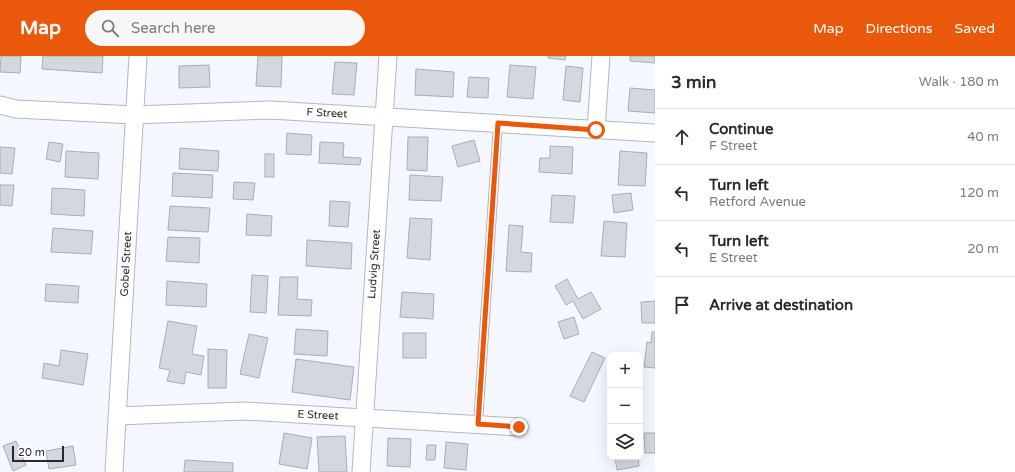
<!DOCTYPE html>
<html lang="en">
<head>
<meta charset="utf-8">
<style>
	body { margin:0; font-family:"Varela Round",sans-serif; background:#f7f7f7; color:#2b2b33 }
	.controls { position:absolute; right:12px; bottom:12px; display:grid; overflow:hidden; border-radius:8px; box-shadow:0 4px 16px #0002 }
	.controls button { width:36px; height:36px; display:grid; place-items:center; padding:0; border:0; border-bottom:1px solid #e1e1e2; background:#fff; color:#2b2b33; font:20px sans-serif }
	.scale { position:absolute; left:12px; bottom:10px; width:52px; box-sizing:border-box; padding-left:4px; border:2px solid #28292b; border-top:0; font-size:11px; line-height:14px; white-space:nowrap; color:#28292b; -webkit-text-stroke:3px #fff; paint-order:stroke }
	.stop { position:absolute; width:12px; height:12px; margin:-9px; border:3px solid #ea580c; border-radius:50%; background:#fff }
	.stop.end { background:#ea580c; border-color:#fff; box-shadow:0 1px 4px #0008 }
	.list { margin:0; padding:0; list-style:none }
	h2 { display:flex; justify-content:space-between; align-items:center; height:52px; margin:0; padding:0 16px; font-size:17px }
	h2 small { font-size:13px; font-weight:400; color:#7c7c81 }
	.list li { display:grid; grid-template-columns:26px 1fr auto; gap:12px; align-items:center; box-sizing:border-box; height:56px; padding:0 16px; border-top:1px solid #e1e1e2 }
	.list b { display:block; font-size:15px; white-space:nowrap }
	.list p { margin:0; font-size:13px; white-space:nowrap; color:#7c7c81 }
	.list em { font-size:13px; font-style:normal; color:#7c7c81 }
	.icon { flex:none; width:22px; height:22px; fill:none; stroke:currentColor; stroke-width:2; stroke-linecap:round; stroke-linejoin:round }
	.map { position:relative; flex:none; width:655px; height:416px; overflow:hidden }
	header { display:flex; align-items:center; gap:24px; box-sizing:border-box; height:56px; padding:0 20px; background:#ea580c; color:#fff }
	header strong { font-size:19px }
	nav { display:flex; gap:22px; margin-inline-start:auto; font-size:14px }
	.search { width:280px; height:36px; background:#f7f7f7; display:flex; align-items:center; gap:10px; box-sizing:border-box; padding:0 14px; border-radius:22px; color:#7c7c81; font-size:15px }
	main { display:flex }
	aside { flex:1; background:#fff }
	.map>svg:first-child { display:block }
</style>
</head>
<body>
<header>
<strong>Map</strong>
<div class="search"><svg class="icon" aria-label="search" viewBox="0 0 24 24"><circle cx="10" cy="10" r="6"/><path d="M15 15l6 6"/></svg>Search here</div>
<nav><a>Map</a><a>Directions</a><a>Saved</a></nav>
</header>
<main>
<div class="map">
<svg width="655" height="416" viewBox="0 0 655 416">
	<rect width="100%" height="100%" fill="#f4f7fe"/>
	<g fill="#d4d7de" stroke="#aaadb4">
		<path d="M1 0H21L20 17 0 16Z"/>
		<path d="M43 0H103L102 17 42 13Z"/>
		<path d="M258 0H282L281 31 256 30Z"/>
		<path d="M548 0H566L565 4 548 2Z"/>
		<path d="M630 0H655V7L630 5Z"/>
		<path d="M335 6 357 7 354 39 332 38Z"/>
		<path d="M209 9 210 31 179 32V10Z"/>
		<path d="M510 9 536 11 533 43 507 41Z"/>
		<path d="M566 10 583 12 580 46 563 44Z"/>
		<path d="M416 13 454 16 453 41 415 39Z"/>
		<path d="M469 21 489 22 488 42 467 41Z"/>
		<path d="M630 32 655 34V57L628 55Z"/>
		<path d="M287 77 312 79 311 99 286 98Z"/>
		<path d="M408 81H428L427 115 407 114Z"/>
		<path d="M474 84 480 105 458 111 452 90Z"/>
		<path d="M49 86 63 88 60 106 46 103Z"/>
		<path d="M320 86 344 87 343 101 361 102 360 109 319 107Z"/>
		<path d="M550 90 573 91 572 118 539 116 540 102H550Z"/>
		<path d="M0 91 15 92 12 118 0 117Z"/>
		<path d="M180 92 219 95 218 115 179 113Z"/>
		<path d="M66 95 99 97 98 123 65 121Z"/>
		<path d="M620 95 647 97 645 130 618 129Z"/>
		<rect x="265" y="98" width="9" height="23"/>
		<path d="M173 117 213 119 212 142 172 140Z"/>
		<path d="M410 119 443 121 441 145 409 144Z"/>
		<path d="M234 126 255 127 253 144 233 143Z"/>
		<path d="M0 129H14L12 150 0 149Z"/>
		<path d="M52 132 85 134 84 160 51 158Z"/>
		<path d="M631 137 633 154 614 157 612 139Z"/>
		<path d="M552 139 575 140 573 167 550 166Z"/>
		<path d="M330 145 350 146 348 171 329 170Z"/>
		<path d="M170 150 210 152 208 176 168 174Z"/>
		<path d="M247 158 272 160 271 180 246 179Z"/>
		<path d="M410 162 432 163 430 204 407 202Z"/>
		<path d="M604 165 627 167 625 201 601 200Z"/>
		<path d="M509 169 523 170 521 196 532 197 531 216 506 215Z"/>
		<path d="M53 172 93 175 91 198 51 196Z"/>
		<path d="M168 181 200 182 199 207 166 205Z"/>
		<path d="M307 184 352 187 351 213 306 210Z"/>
		<path d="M252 219 268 220 266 257 250 256Z"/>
		<path d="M280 221H298L297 243 312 244 311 260 278 259Z"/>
		<path d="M567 223 578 243 591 236 601 253 583 263 573 245 566 249 555 230Z"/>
		<path d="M167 225 207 228 206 251 166 249Z"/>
		<path d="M46 228 79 230 78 247 45 245Z"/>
		<path d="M402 236 434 238 433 263 400 261Z"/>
		<path d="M655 245V267H642L641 246Z"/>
		<path d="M574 261 579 278 564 283 558 266Z"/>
		<path d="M168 265 197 270 192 298 204 300 201 319 186 316 184 328 167 325 170 314 159 312Z"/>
		<path d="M296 273 328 275 327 300 294 298Z"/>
		<path d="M652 276H655V312L644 311 647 286 651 287Z"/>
		<rect x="403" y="277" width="23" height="25"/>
		<path d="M249 278 268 282 259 322 240 318Z"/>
		<path d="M208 293 227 294 226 332H208Z"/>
		<path d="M61 294 88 298 83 329 42 322 44 307 59 310Z"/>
		<path d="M592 296 605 302 584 346 570 340Z"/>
		<path d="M296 303 354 311 350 344 292 336Z"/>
		<path d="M284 377 312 382 307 413 279 408Z"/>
		<path d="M644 377H655V397H645Z"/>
		<path d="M345 380 347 416H319L317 381Z"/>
		<path d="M388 382 411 383 410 411 387 410Z"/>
		<path d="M16 385 26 409 13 415 3 390Z"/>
		<path d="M446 386 468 388 466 414 444 412Z"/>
		<path d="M427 389H436L435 404H426Z"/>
		<path d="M73 390 76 409 49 413 46 395Z"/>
		<path d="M615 401H638L639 410 617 414Z"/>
		<path d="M185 404 233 407V416H184Z"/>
	</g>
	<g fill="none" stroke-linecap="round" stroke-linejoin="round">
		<g stroke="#b4b7bd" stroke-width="10">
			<path id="service" d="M478 368 498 67"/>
		</g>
		<g stroke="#b4b7bd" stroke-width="19">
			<g id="minor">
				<path d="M0 49 16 53 134 59 270 54 655 77"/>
				<path d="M596 74 601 0"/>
				<path d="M117 360 244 355 519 371"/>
				<path d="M114 416 138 0"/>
				<path d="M361 416 388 0"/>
			</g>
		</g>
		<use href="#service" stroke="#fff" stroke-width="8"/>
		<use href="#minor" stroke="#fff" stroke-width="17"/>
	</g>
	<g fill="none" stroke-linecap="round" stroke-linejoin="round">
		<path stroke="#ea580c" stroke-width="5" d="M519 371 478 368 498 67 596 74"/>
	</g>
	<g text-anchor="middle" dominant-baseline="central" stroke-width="3.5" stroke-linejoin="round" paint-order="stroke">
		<g font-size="11" fill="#28292b" stroke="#fff">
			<text transform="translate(327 57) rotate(3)">F Street</text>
			<text transform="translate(126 208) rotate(-87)">Gobel Street</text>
			<text transform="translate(374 208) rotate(-86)">Ludvig Street</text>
			<text transform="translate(318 359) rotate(3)">E Street</text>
		</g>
	</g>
</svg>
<div class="controls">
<button>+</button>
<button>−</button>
<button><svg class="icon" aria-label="layers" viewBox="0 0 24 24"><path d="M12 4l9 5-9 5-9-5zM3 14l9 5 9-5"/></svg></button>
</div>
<div class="scale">20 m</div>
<div class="stop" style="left:596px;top:74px"></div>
<div class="stop end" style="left:519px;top:371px"></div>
</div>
<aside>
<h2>3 min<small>Walk · 180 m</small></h2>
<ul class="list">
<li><svg class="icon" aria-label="ahead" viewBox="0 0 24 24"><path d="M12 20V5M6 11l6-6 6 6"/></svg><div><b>Continue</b><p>F Street</p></div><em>40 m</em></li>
<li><svg class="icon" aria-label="left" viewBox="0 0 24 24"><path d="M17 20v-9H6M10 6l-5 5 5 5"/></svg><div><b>Turn left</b><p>Retford Avenue</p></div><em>120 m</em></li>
<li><svg class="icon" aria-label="left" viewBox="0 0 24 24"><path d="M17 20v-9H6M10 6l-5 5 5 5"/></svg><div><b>Turn left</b><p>E Street</p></div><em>20 m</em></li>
<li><svg class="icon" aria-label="arrive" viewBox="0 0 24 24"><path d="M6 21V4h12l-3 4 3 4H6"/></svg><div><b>Arrive at destination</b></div></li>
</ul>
</aside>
</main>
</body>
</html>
